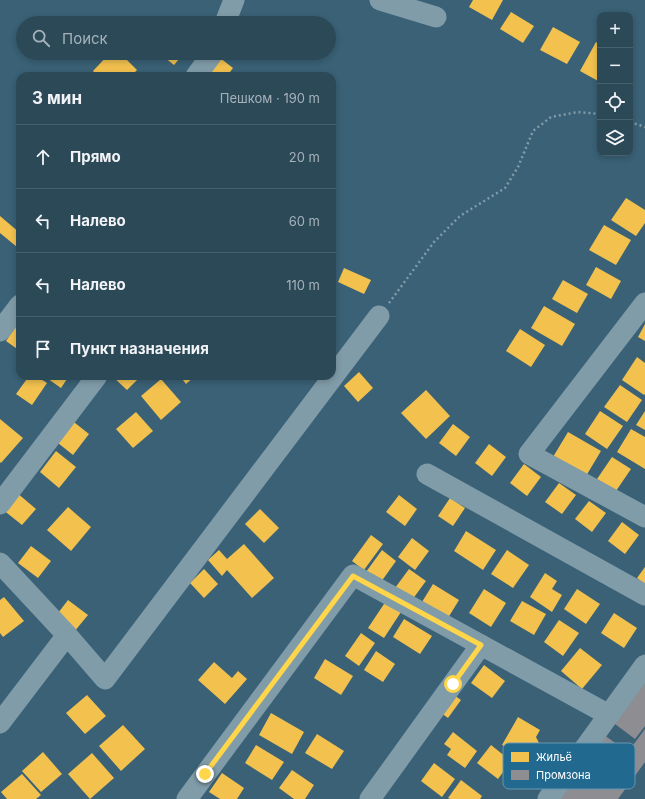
<!DOCTYPE html>
<html lang="ru">
<head>
<meta charset="utf-8">
<style>
	body { margin:0; font-family:Inter,sans-serif; background:#385361; color:#f1f3f6 }
	.controls { position:absolute; right:12px; top:12px; display:grid; overflow:hidden; border-radius:8px; box-shadow:0 2px 6px #0003 }
	.controls button { width:36px; height:36px; display:grid; place-items:center; padding:0; border:0; border-bottom:1px solid #48616e; background:#2c4958; color:#f1f3f6; font:20px sans-serif }
	.stop { position:absolute; width:12px; height:12px; margin:-9px; border:3px solid #ffd54a; border-radius:50%; background:#fff }
	.stop.end { background:#ffd54a; border-color:#fff; box-shadow:0 1px 4px #0008 }
	.list { margin:0; padding:0; list-style:none }
	h2 { display:flex; justify-content:space-between; align-items:center; height:52px; margin:0; padding:0 16px; font-size:17px }
	h2 small { font-size:13px; font-weight:400; color:#a6b2ba }
	.list li { display:grid; grid-template-columns:26px 1fr auto; gap:12px; align-items:center; box-sizing:border-box; height:64px; padding:0 16px; border-top:1px solid #48616e }
	.list b { display:block; font-size:15px; white-space:nowrap }
	.list em { font-size:13px; font-style:normal; color:#a6b2ba }
	.icon { flex:none; width:22px; height:22px; fill:none; stroke:currentColor; stroke-width:2; stroke-linecap:round; stroke-linejoin:round }
	.map { position:relative; flex:none; width:645px; height:799px; overflow:hidden }
	.search { position:absolute; background:#2c4958; box-shadow:0 2px 6px #0003; left:16px; top:16px; width:320px; height:44px; display:flex; align-items:center; gap:10px; box-sizing:border-box; padding:0 14px; border-radius:22px; color:#a6b2ba; font-size:15px }
	.panel { position:absolute; background:#2c4958; box-shadow:0 2px 6px #0003; left:16px; top:72px; width:320px; height:308px; border-radius:12px }
	.map>svg:first-child { display:block }
</style>
</head>
<body>
<div class="map">
<svg width="645" height="799" viewBox="0 0 645 799">
	<rect width="100%" height="100%" fill="#3a6176"/>
	<g fill="#f2c14e">
		<path d="M473 0H503L492 20 469 7Z"/>
		<path d="M511 12 534 26 523 43 500 29Z"/>
		<path d="M553 27 580 42 567 64 540 50Z"/>
		<path d="M596 42 600 45V82L580 71Z"/>
		<path d="M110 53H120L137 70 131 76H98L93 71Z"/>
		<path d="M159 53H184L174 65Z"/>
		<path d="M215 54 233 68 227 76H225L221 73 219 76H198Z"/>
		<path d="M626 198 645 210V223L636 236 611 220Z"/>
		<path d="M0 216 20 233V243L17 247 0 233Z"/>
		<path d="M604 225 631 240 616 265 589 250Z"/>
		<path d="M596 267 621 281 611 299 586 285Z"/>
		<path d="M344 268 371 280 364 294 338 282Z"/>
		<path d="M563 280 588 294 577 313 552 299Z"/>
		<path d="M544 306 575 324 562 346 531 328Z"/>
		<path d="M645 324V341L638 337Z"/>
		<path d="M17 325 20 327V351L6 341Z"/>
		<path d="M520 329 545 345 531 367 506 351Z"/>
		<path d="M637 357 645 363V394L644 395 622 380Z"/>
		<path d="M359 372 373 388 358 402 344 386Z"/>
		<path d="M29 376H36L47 383 32 405 16 394Z"/>
		<path d="M44 376H69L61 388Z"/>
		<path d="M112 376H141L127 390Z"/>
		<path d="M180 376H195L186 384Z"/>
		<path d="M161 379 181 402 161 420 141 396Z"/>
		<path d="M620 385 642 400 627 422 604 407Z"/>
		<path d="M426 390 450 416 426 439 401 413Z"/>
		<path d="M600 411 623 426 607 449 585 434Z"/>
		<path d="M645 411V430L636 425Z"/>
		<path d="M136 412 153 431 133 448 116 429Z"/>
		<path d="M0 419 23 438 1 463 0 462Z"/>
		<path d="M70 419 89 434 73 455 53 439Z"/>
		<path d="M453 424 470 437 456 456 439 443Z"/>
		<path d="M631 429 645 437V469L617 452Z"/>
		<path d="M568 432 601 451 586 476 553 457Z"/>
		<path d="M489 444 506 457 492 476 475 463Z"/>
		<path d="M56 451 76 467 59 488 40 472Z"/>
		<path d="M612 457 631 469 616 491 597 479Z"/>
		<path d="M524 464 541 477 527 496 510 483Z"/>
		<path d="M559 483 576 495 562 514 545 502Z"/>
		<path d="M16 492 36 509 22 525 2 509Z"/>
		<path d="M399 495 417 509 405 526 386 512Z"/>
		<path d="M450 498 465 508 453 526 438 516Z"/>
		<path d="M589 501 606 513 592 532 575 519Z"/>
		<path d="M68 507 91 527 71 551 47 530Z"/>
		<path d="M260 509 279 528 264 543 245 524Z"/>
		<path d="M622 522 639 535 625 554 608 541Z"/>
		<path d="M466 531 496 550 483 570 454 551Z"/>
		<path d="M371 535 383 544 364 570 352 561Z"/>
		<path d="M412 538 429 551 415 570 398 557Z"/>
		<path d="M244 544 274 578 252 598 227 570 222 576 208 560 219 550 227 559Z"/>
		<path d="M31 546 51 561 38 578 18 563Z"/>
		<path d="M382 550 396 561 381 582 366 572Z"/>
		<path d="M507 550 529 565 513 588 491 574Z"/>
		<path d="M645 567V584L637 578Z"/>
		<path d="M204 569 218 584 204 598 190 583Z"/>
		<path d="M409 569 426 581 412 600 395 588Z"/>
		<path d="M545 573 557 581 552 589 562 595 552 612 530 597Z"/>
		<path d="M433 584 459 600 448 618 422 602Z"/>
		<path d="M484 589 506 603 491 627 469 613Z"/>
		<path d="M577 589 600 604 586 624 564 609Z"/>
		<path d="M4 597 24 621 3 637 0 633V600Z"/>
		<path d="M68 600 88 615 74 632 55 617Z"/>
		<path d="M386 601 401 612 384 638 368 628Z"/>
		<path d="M522 601 546 614 534 635 510 621Z"/>
		<path d="M614 613 637 628 624 648 601 633Z"/>
		<path d="M404 619 432 636 420 654 393 637Z"/>
		<path d="M559 620 579 633 563 656 544 642Z"/>
		<path d="M361 633 375 643 359 666 345 656Z"/>
		<path d="M580 648 602 665 582 689 561 671Z"/>
		<path d="M376 651 395 664 383 682 364 670Z"/>
		<path d="M325 659 353 676 341 695 314 678Z"/>
		<path d="M214 662 232 678 238 671 247 679 225 704 198 680Z"/>
		<path d="M484 665 505 681 492 698 471 683Z"/>
		<path d="M447 690 461 700 448 718 434 708Z"/>
		<path d="M87 695 106 716 85 734 66 713Z"/>
		<path d="M271 713 304 732 292 754 259 735Z"/>
		<path d="M518 717 540 730 536 737 539 743V747L537 751 531 752 528 751 524 757 502 745Z"/>
		<path d="M123 725 145 749 121 771 99 746Z"/>
		<path d="M453 732 477 751 465 768 447 755 451 749 444 744Z"/>
		<path d="M317 734 344 751 332 769 305 753Z"/>
		<path d="M256 745 284 762 272 780 245 763Z"/>
		<path d="M491 745 511 761 498 779 477 763Z"/>
		<path d="M43 752 62 774 41 792 22 771Z"/>
		<path d="M92 753 114 778 90 799 68 774Z"/>
		<path d="M434 763 455 779 442 797 421 781Z"/>
		<path d="M292 770 314 785 305 799H294L279 788Z"/>
		<path d="M222 773 244 788 237 799H220L209 792Z"/>
		<path d="M22 774 41 795 36 799H7L1 792Z"/>
		<path d="M461 780 482 796 480 799H450L448 798Z"/>
	</g>
	<g fill="#8d8d92">
		<path d="M645 668V726L635 739 607 718Z"/>
		<path d="M645 729V762L618 799H547L597 730 628 752Z"/>
	</g>
	<g fill="none" stroke-linecap="round" stroke-linejoin="round">
		<g stroke="#819ca9" stroke-width="2.5" stroke-dasharray="2 3" stroke-linecap="butt">
			<path d="M630 122 645 127"/>
			<path d="M389 303 434 242 460 216 505 188 518 167 533 131 551 117 578 112 600 114"/>
		</g>
		<g stroke="#819ca9" stroke-width="21">
			<path d="M380 0 436 17"/>
			<path d="M225 23 234 0"/>
			<path d="M196 76 213 53"/>
			<path d="M645 303 529 454 645 517"/>
			<path d="M0 331 20 305"/>
			<path d="M427 474 645 595"/>
			<path d="M0 504 97 376"/>
			<path d="M0 563 67 635 105 679 379 316"/>
			<path d="M0 723 67 635"/>
			<path d="M187 799 353 575 609 715"/>
			<path d="M370 799 481 645"/>
			<path d="M548 799 645 665"/>
		</g>
	</g>
	<g fill="none" stroke-linecap="round" stroke-linejoin="round">
		<path stroke="#ffd54a" stroke-width="5" d="M205 774 353 576 481 645 453 684"/>
	</g>
	<rect x="503" y="743" width="132" height="46" rx="6" fill="#22698f" stroke="#6496b1" stroke-width="1"/>
	<rect x="511" y="752" width="18" height="10" fill="#f2c14e"/>
	<rect x="511" y="770" width="18" height="10" fill="#8d8d92"/>
	<g font-size="11" fill="#fff">
		<text x="536" y="761">Жильё</text>
		<text x="536" y="779">Промзона</text>
	</g>
</svg>
<div class="controls">
<button>+</button>
<button>−</button>
<button><svg class="icon" aria-label="locate" viewBox="0 0 24 24"><circle cx="12" cy="12" r="6"/><path d="M12 2v4M12 18v4M2 12h4M18 12h4"/></svg></button>
<button><svg class="icon" aria-label="layers" viewBox="0 0 24 24"><path d="M12 4l9 5-9 5-9-5zM3 14l9 5 9-5"/></svg></button>
</div>
<div class="stop" style="left:453px;top:684px"></div>
<div class="stop end" style="left:205px;top:774px"></div>
<div class="search"><svg class="icon" aria-label="search" viewBox="0 0 24 24"><circle cx="10" cy="10" r="6"/><path d="M15 15l6 6"/></svg>Поиск</div>
<section class="panel">
<h2>3 мин<small>Пешком · 190 m</small></h2>
<ul class="list">
<li><svg class="icon" aria-label="ahead" viewBox="0 0 24 24"><path d="M12 20V5M6 11l6-6 6 6"/></svg><div><b>Прямо</b></div><em>20 m</em></li>
<li><svg class="icon" aria-label="left" viewBox="0 0 24 24"><path d="M17 20v-9H6M10 6l-5 5 5 5"/></svg><div><b>Налево</b></div><em>60 m</em></li>
<li><svg class="icon" aria-label="left" viewBox="0 0 24 24"><path d="M17 20v-9H6M10 6l-5 5 5 5"/></svg><div><b>Налево</b></div><em>110 m</em></li>
<li><svg class="icon" aria-label="arrive" viewBox="0 0 24 24"><path d="M6 21V4h12l-3 4 3 4H6"/></svg><div><b>Пункт назначения</b></div></li>
</ul>
</section>
</div>
</body>
</html>
